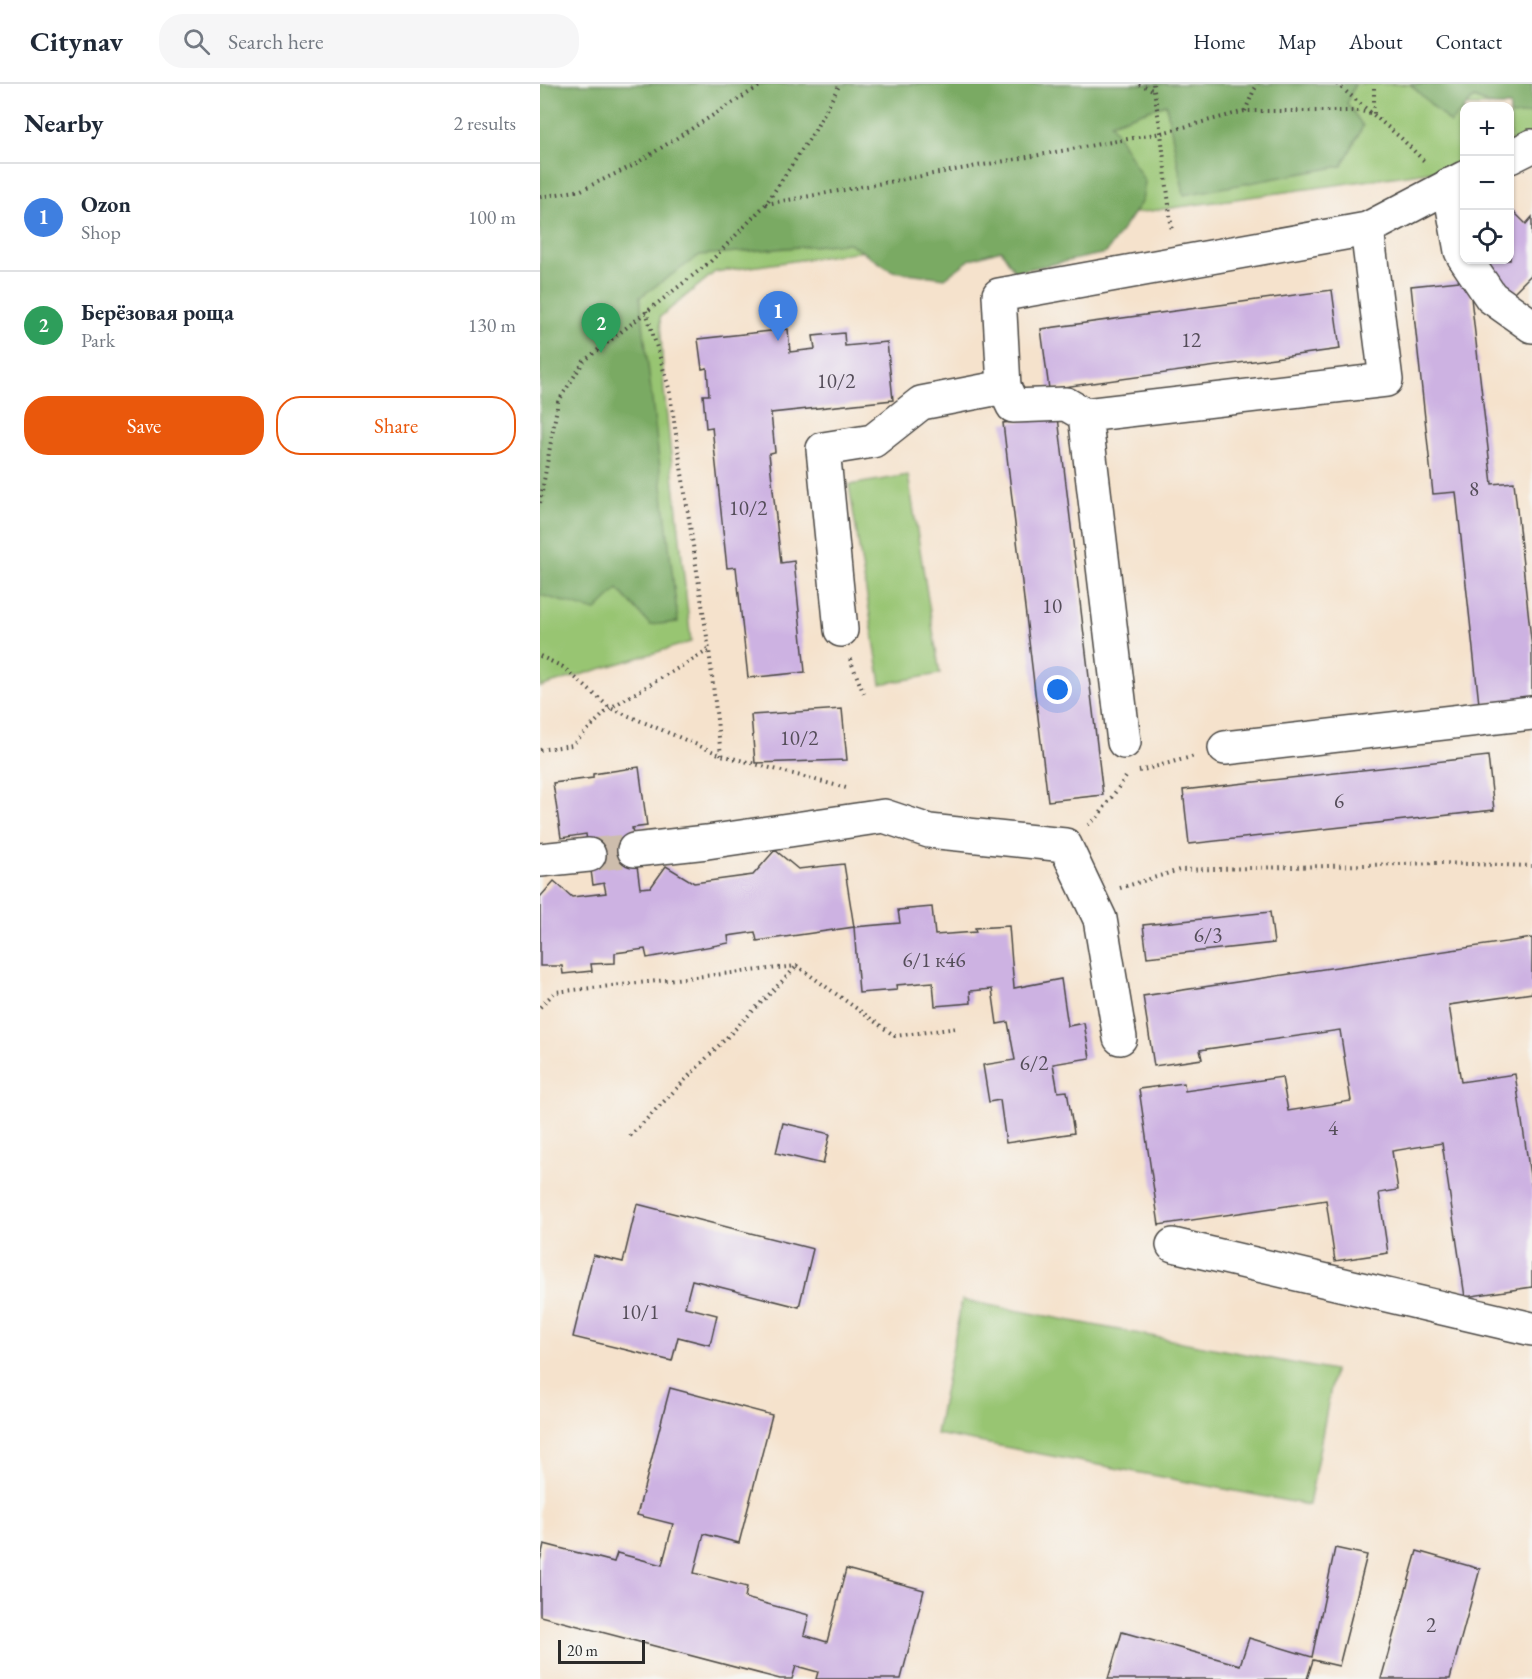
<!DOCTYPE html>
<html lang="en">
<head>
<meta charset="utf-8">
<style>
	body { margin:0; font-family:"EB Garamond",serif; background:#f6f6f7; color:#1f2937 }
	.controls { position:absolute; right:18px; top:18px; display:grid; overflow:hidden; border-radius:12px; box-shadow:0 2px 4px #0004 }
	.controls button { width:54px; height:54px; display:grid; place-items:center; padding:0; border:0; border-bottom:2px solid #e0e1e3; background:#fff; color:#1f2937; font:30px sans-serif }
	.scale { position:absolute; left:18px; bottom:15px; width:87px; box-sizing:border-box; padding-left:6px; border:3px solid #2b2b2b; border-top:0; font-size:16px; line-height:21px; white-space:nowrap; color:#2b2b2b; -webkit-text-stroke:4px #f6f6f2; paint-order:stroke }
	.you { position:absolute; left:518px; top:606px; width:21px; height:21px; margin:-15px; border:4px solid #fff; border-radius:50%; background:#1a73e8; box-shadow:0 0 0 9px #1a73e833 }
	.badge { display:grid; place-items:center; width:39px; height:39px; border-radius:50%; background:#ea580c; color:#fff; font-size:20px; font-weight:700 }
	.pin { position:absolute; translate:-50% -50px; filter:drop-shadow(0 2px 3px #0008) }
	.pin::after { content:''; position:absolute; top:32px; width:21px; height:18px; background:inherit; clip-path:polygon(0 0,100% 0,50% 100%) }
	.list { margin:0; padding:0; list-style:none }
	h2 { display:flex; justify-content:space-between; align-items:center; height:78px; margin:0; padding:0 24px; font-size:26px }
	h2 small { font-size:20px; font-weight:400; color:#747a83 }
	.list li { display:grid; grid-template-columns:39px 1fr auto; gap:18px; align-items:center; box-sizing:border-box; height:108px; padding:0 24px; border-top:2px solid #e0e1e3 }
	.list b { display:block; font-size:22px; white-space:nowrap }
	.list p { margin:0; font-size:20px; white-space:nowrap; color:#747a83 }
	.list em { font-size:20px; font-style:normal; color:#747a83 }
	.actions { display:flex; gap:12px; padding:18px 24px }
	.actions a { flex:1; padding:14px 0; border:2px solid #ea580c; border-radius:24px; text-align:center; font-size:21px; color:#ea580c }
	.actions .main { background:#ea580c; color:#fff }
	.icon { flex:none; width:33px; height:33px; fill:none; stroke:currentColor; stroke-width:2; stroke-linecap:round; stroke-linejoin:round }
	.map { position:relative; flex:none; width:992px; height:1595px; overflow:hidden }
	header { display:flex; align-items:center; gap:36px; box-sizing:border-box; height:84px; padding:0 30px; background:#fff; border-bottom:2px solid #e0e1e3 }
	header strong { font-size:28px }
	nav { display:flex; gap:33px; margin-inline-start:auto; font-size:21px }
	.search { width:420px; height:54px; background:#f6f6f7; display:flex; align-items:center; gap:15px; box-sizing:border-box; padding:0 21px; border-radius:24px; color:#747a83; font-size:22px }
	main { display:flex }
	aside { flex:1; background:#fff }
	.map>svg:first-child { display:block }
</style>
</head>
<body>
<header>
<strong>Citynav</strong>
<div class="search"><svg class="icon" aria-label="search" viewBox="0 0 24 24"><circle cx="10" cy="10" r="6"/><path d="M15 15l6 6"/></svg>Search here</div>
<nav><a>Home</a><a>Map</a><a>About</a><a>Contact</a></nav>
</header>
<main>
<aside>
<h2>Nearby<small>2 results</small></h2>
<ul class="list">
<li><span class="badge" style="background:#3f7fe0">1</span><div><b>Ozon</b><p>Shop</p></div><em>100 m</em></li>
<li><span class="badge" style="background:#2e9e5b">2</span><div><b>Берёзовая роща</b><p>Park</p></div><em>130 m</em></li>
</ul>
<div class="actions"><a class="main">Save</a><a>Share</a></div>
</aside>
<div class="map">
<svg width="992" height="1595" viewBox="0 0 992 1595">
	<rect width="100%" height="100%" fill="#f6f6f2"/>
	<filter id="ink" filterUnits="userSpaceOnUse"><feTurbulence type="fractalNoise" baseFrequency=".0167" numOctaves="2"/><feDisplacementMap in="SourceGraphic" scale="12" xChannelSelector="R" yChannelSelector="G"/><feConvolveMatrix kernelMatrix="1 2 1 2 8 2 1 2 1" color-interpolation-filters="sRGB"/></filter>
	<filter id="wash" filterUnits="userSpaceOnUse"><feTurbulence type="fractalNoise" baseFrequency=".008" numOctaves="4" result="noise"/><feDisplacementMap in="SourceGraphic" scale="24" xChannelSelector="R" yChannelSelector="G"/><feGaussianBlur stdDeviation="1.35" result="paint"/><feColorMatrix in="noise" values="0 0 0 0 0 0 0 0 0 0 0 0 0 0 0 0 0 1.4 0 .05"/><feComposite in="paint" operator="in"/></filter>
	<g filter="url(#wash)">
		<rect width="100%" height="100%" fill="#f5e2cc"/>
		<g fill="#98c572" stroke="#62784e" stroke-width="1.5">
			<path d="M0 0H992V73L970 76V22H924V83L175 188 120 233 124 306 151 558 0 603Z"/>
			<path d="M368 391 400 590 341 600 309 401Z"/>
			<path d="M422 1216 794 1287 769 1421 396 1350Z"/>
		</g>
		<g fill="#7aaa64" stroke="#526a48" stroke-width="1.5">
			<path d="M0 0H815L807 19 823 42 802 82 644 111 626 20 571 39 605 98 602 117 566 169 475 188 461 166 431 175 405 194 352 187 309 159 160 171 100 213 138 538 110 541 78 505 55 527 0 511Z"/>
			<path d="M870 0H992V29L973 32 970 30V22H953L934 14 910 39Z"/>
		</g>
		<g id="blocks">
			<g fill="#cdb2e2">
				<path d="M970 124 986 140 992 133V190L972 210 943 183 951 176H970Z"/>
				<path d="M929 196 952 400 974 398 992 564V614L939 620 916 408 893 410 871 202Z"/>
				<path d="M792 206 800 265 509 305 501 245Z"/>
				<path d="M248 245 250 268 275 265 273 252 304 249 305 262 347 258 353 316 231 329 235 368 229 369 241 479 254 477 265 588 208 594 196 483 187 484 172 343 166 344 163 311H169L167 284 162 285 158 255Z"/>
				<path d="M518 333 563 711 508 717 463 339Z"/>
				<path d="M302 625 307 676 215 679 211 631Z"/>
				<path d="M948 672 954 726 649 760 643 706Z"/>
				<path d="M99 683 107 742 92 744 100 804 111 803 126 782 154 799 213 791 235 766 258 785 304 780 314 843 217 857 215 848 188 852 189 859 107 874 105 865 75 869V879L51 880 52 887 23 890 22 882H0V813L14 797 32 813 66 809 64 799 53 801 46 750 21 754 13 699 53 694V690Z"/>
				<path d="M392 823 395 851 436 848 435 844 469 842 474 904 521 895 528 942 544 939 550 974 513 980 518 1008 527 1007 534 1049 466 1059 460 1016 449 1018 443 981 475 976 468 938 457 940 452 905 430 907 431 919 395 922 393 898 356 901 357 906 319 909 314 843 360 839 358 826Z"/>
				<path d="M730 828 734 859 607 873 603 841Z"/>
				<path d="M992 854V909L909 921 921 998 975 990 992 1105V1203L925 1213 902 1059 852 1067 858 1106 839 1109 848 1169 795 1177 786 1116 619 1141 599 1005 644 999 645 1007 742 993 748 1027 811 1017 800 946 660 966 662 975 614 982 603 912Z"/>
				<path d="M243 1039 290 1050 283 1080 236 1069Z"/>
				<path d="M97 1120 273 1165 259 1223 152 1196 145 1223 177 1231 170 1261 138 1253 132 1277 33 1253 53 1171 83 1178Z"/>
				<path d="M130 1304 232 1331 199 1459 164 1450 154 1489 207 1503 205 1514 269 1531 264 1551 287 1558 306 1485 384 1506 361 1595H276L278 1588 256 1582 252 1595H240L0 1532V1477L4 1460 74 1478 77 1469 122 1481 133 1440 97 1431Z"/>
				<path d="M795 1464 827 1471 799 1582 773 1576 767 1595H568L582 1548 700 1581 709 1554 772 1573Z"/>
				<path d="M877 1467 940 1485 910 1595H841Z"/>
			</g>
		</g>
	</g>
	<g filter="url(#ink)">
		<use href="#blocks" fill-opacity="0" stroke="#494643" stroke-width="1.5"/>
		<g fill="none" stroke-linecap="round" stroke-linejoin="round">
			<path stroke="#cdbdac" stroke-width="33" stroke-dasharray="33 16" stroke-linecap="butt" d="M49 771 94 766"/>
			<g stroke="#494643" stroke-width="36">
				<g id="minor">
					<path d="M970 73 992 62"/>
					<path d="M909 101 921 167 924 173"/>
					<path d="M926 176 951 213 992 242"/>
					<path d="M464 303 459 211 827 145 924 94"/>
					<path d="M301 546 283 365 333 357 381 319 464 303 473 322 526 320 545 331"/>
					<path d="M584 658 545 331 846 296 827 145"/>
					<path d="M685 664 992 629"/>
					<path d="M94 766 167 758 344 732 389 747 525 761 560 835 580 954"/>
					<path d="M0 776 49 771"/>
					<path d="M633 1161 992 1245"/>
				</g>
			</g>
			<g stroke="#494643" stroke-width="4" stroke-dasharray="1.5 4.5" stroke-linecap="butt">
				<path d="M599 0 613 6"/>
				<path d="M613 0 621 49 632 148"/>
				<path d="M797 0 862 55 886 79"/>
				<path d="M705 27 714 6 718 0"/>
				<path d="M0 113 41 106 92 82 223 0"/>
				<path d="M226 120 621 49 705 27H820L834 30V0"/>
				<path d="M106 227 129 304 169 566 181 671"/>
				<path d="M0 419 18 318 44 277 170 178 226 120 275 46 300 0"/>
				<path d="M0 572 23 583 70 624 181 671 310 705"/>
				<path d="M310 575 325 613"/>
				<path d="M0 666 32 661 70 624 169 566"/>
				<path d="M599 687 655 672"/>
				<path d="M548 741 557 734 588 690"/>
				<path d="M580 804 639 786 899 779 992 782"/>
				<path d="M0 923 15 908 257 882 355 952 418 944"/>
				<path d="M90 1052 257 882"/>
			</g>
			<use href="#minor" stroke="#fff" stroke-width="33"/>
		</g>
	</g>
	<g text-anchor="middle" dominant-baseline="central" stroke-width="4.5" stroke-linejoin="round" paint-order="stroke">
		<g font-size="21" fill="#544d59">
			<text x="651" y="255">12</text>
			<text x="296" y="296">10/2</text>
			<text x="934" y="404">8</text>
			<text x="208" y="423">10/2</text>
			<text x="512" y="521">10</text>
			<text x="259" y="653">10/2</text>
			<text x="799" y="716">6</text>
			<text x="668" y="850">6/3</text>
			<text x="394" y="875">6/1 к46</text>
			<text x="494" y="978">6/2</text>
			<text x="793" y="1043">4</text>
			<text x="100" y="1227">10/1</text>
			<text x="891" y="1540">2</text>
		</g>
	</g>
</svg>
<div class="controls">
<button>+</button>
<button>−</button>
<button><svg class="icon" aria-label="locate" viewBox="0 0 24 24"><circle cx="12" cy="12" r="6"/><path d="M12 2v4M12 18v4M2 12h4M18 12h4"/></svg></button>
</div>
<div class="scale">20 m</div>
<div class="you"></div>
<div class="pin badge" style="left:238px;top:257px;background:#3f7fe0">1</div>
<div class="pin badge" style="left:61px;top:269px;background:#2e9e5b">2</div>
</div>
</main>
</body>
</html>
